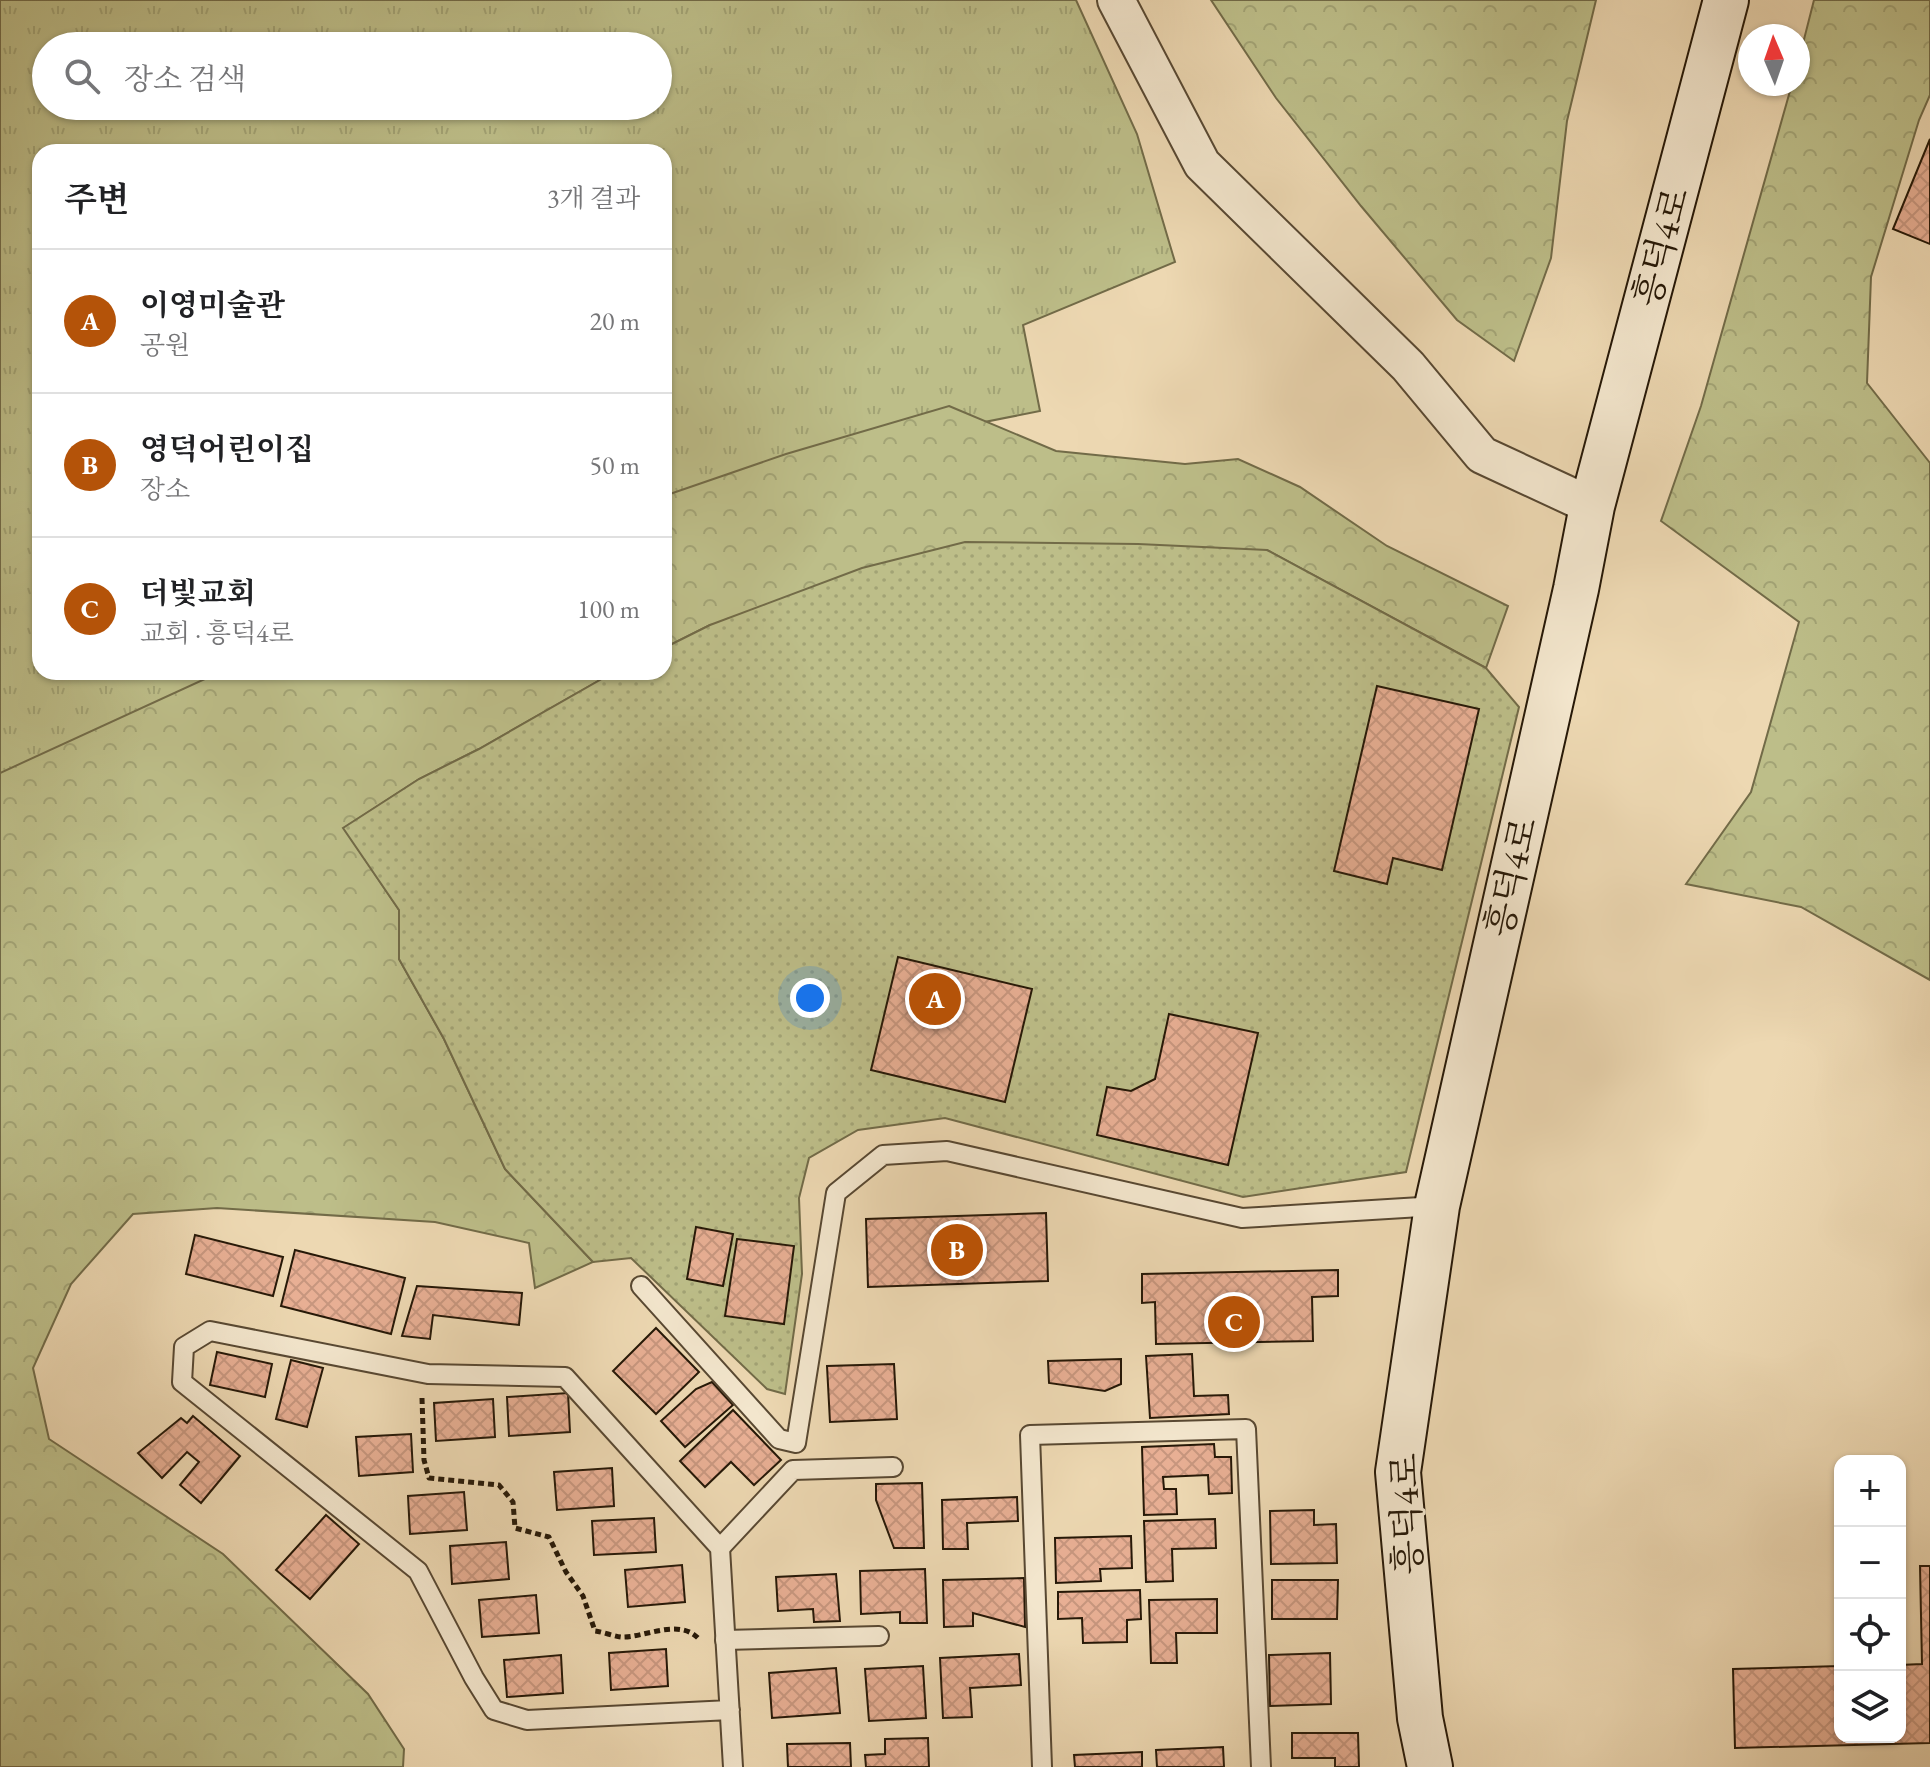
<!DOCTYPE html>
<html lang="ko">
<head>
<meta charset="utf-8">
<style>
	body { margin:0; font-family:"EB Garamond","Noto Serif KR",serif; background:#f6f6f6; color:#202124 }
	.controls { position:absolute; right:24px; bottom:24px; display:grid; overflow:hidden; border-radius:16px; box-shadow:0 2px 6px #0004 }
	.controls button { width:72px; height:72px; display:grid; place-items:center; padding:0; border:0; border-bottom:2px solid #e0e0e0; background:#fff; color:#202124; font:40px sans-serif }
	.compass { position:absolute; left:1738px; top:24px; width:72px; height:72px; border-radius:50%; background:#fff; box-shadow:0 2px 6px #0004; rotate:358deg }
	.you { position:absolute; left:810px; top:998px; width:28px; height:28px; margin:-20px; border:6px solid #fff; border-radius:50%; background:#1a73e8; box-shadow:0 0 0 12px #1a73e833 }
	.badge { display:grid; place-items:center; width:52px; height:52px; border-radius:50%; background:#b45309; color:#fff; font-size:26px; font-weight:700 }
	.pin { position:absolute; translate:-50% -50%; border:4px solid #fff; box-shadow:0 2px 8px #0006 }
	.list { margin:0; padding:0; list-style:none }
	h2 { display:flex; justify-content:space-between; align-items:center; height:104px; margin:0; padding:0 32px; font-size:34px }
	h2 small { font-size:26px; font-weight:400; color:#757577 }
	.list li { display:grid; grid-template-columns:52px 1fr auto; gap:24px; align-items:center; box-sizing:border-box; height:144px; padding:0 32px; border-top:2px solid #e0e0e0 }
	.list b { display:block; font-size:30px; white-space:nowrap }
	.list p { margin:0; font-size:26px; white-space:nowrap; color:#757577 }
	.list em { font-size:26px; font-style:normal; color:#757577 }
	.icon { flex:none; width:44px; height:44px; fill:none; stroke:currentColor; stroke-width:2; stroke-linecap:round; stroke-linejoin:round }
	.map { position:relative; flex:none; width:1930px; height:1767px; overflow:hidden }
	.search { position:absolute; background:#fff; box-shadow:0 2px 6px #0004; left:32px; top:32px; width:640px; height:88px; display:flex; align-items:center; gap:20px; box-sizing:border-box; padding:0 28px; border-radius:44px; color:#757577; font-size:30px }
	.panel { position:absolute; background:#fff; box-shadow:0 2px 6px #0004; left:32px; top:144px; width:640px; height:536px; border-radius:24px }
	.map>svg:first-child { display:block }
</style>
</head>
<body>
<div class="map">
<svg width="1930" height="1767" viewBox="0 0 1930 1767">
	<defs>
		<pattern id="grass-tufts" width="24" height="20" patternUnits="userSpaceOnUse" patternTransform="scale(2)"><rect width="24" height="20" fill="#bdbe89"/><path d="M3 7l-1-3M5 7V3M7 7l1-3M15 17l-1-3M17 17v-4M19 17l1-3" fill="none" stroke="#a2a375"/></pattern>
		<pattern id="forest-crowns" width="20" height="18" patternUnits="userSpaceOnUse" patternTransform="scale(2)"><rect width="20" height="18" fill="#bdbe89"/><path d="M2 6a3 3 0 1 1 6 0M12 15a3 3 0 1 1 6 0" fill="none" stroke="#a2a375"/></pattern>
		<pattern id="park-dots" width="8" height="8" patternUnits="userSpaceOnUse" patternTransform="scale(2)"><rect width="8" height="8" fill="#bdbe89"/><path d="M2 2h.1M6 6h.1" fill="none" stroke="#a2a375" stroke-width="1.8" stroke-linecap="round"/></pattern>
		<pattern id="building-cross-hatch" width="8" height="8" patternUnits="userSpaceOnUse" patternTransform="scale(2)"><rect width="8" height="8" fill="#e8af94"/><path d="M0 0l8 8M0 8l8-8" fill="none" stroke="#c7967e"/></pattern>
	</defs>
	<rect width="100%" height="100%" fill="#edd8b2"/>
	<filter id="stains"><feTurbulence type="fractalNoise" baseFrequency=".0025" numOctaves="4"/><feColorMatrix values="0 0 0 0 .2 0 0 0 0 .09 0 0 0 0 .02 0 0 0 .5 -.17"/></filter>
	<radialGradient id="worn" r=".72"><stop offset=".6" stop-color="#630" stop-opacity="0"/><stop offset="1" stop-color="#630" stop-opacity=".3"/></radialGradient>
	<path fill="url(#grass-tufts)" stroke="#726b48" stroke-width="2" fill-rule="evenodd" d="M0 0H1076L1137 134 1175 262 1023 325 1040 411 924 434 664 509V152H40V672H312L0 923ZM46 46H658V106H46Z"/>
	<g fill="url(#forest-crowns)" stroke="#726b48" stroke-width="2">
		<path d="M1211 0H1596L1567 121 1551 258 1514 361 1457 320 1361 206 1276 98Z"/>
		<path d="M1814 0H1930V95L1919 120 1871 277 1867 383 1930 463V980L1801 907 1686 884 1751 792 1799 622 1661 521 1701 406 1792 84H1798V63Z"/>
		<path d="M949 406 1056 451 1185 464 1238 459 1300 487 1387 546 1508 606 1486 668 1267 550 710 625 664 648V496L786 454Z"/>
		<path d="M220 672H614L479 749 419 779 344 828 399 910V959L444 1039 505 1169 593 1262 535 1288 529 1243 435 1222 217 1208 133 1214 71 1284 33 1368 49 1439 223 1554 368 1694 404 1749 403 1767H0V773Z"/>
	</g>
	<path fill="url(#park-dots)" stroke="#726b48" stroke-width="2" d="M965 542 1138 544 1267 550 1486 668 1519 707 1406 1172 1243 1197 945 1118 858 1130 809 1158 799 1198 802 1274 785 1394 767 1389 631 1258 593 1262 505 1169 444 1039 399 959V910L343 828 419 779 479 749 614 672H664V648L710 625 862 568Z"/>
	<g fill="url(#building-cross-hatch)" stroke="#261807" stroke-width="2">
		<path d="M1930 139V244L1893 229Z"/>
		<path d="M1377 686 1479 709 1442 870 1393 858 1387 884 1334 871Z"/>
		<path d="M898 957 1032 989 1005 1102 871 1070Z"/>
		<path d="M1169 1014 1258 1033 1228 1165 1097 1135 1107 1087 1131 1091 1155 1079Z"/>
		<path d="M1046 1213 1048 1281 868 1287 866 1219Z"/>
		<path d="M696 1227 733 1234 723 1286 687 1279Z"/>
		<path d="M195 1235 283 1257 273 1296 186 1274Z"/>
		<path d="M737 1239 794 1246 784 1324 725 1316Z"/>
		<path d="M295 1250 405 1278 391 1334 281 1306Z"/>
		<path d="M1338 1270V1296L1312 1297 1313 1341 1156 1344 1155 1302 1142 1303V1274Z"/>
		<path d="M417 1286 522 1293 519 1325 433 1315 430 1339 402 1336Z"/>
		<path d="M656 1328 699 1372 656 1414 613 1371Z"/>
		<path d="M217 1352 272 1364 265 1397 210 1385Z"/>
		<path d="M1192 1354 1194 1396 1228 1395 1229 1414 1150 1418 1146 1356Z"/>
		<path d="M1121 1359V1384L1105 1391 1049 1383 1048 1361Z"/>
		<path d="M291 1360 323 1368 307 1427 276 1419Z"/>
		<path d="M894 1364 897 1419 830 1422 827 1366Z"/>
		<path d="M712 1382 733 1405 685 1447 661 1421 696 1389Z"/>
		<path d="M568 1393 570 1432 509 1436 507 1397Z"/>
		<path d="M493 1399 495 1437 436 1441 434 1403Z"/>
		<path d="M733 1410 781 1460 754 1485 731 1462 705 1487 680 1461Z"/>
		<path d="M193 1416 240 1456 201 1503 180 1485 199 1462 187 1452 162 1478 138 1453 181 1418 187 1423Z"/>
		<path d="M411 1434 413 1472 359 1476 356 1437Z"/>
		<path d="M1214 1444 1215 1457H1231L1232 1493 1209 1494 1208 1475 1163 1477 1164 1489H1176L1177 1514 1144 1515 1142 1447Z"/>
		<path d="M612 1468 614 1506 557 1510 554 1472Z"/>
		<path d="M922 1483 924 1548H894L876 1500V1484Z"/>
		<path d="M464 1492 467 1530 410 1534 408 1496Z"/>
		<path d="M1017 1497 1018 1521 967 1523 968 1549H943L942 1500Z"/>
		<path d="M1314 1510V1525L1336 1524 1337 1563 1271 1564 1270 1511Z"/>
		<path d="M326 1515 359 1544 310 1599 276 1570Z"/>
		<path d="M654 1518 656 1552 594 1555 592 1521Z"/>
		<path d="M1215 1519 1216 1548 1172 1549 1173 1581 1146 1582 1144 1521Z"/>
		<path d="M1131 1536 1132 1568 1100 1569 1101 1581 1056 1583 1055 1538Z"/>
		<path d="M506 1542 509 1579 452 1584 450 1546Z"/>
		<path d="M682 1565 685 1602 628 1607 625 1570Z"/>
		<path d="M1920 1566H1930V1743L1735 1748 1733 1669 1840 1666V1737H1900V1665L1922 1664Z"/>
		<path d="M925 1569 927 1623H900V1612L861 1614 860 1571Z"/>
		<path d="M836 1574 840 1621 814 1622 813 1609 778 1611 776 1577Z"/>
		<path d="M1024 1578 1025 1627 973 1613V1626L944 1627 943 1580Z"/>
		<path d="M1272 1580H1338L1337 1619H1272Z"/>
		<path d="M1140 1590 1141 1619 1127 1620V1642L1083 1643 1082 1618 1058 1619V1592Z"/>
		<path d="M536 1595 539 1633 482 1637 479 1600Z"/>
		<path d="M1217 1599V1633H1176L1177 1663H1151L1149 1600Z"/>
		<path d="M666 1649 668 1686 611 1690 609 1653Z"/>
		<path d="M1330 1653 1331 1704 1270 1706 1269 1655Z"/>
		<path d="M1019 1654 1021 1685 970 1688 972 1717 943 1718 940 1658Z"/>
		<path d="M561 1655 563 1693 507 1697 504 1660Z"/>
		<path d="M923 1666 926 1718 869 1721 865 1669Z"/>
		<path d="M836 1668 840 1713 772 1718 769 1673Z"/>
		<path d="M1292 1733H1358L1359 1767H1335V1758H1292Z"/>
		<path d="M928 1738 929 1767H866L865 1755 885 1754V1739Z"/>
		<path d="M850 1743 851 1767H788L787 1744Z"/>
		<path d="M1223 1747 1224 1767H1157L1156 1750Z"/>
		<path d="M1142 1752V1767H1075L1074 1755Z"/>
	</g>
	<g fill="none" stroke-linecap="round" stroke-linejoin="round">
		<g stroke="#584832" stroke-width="22">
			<g id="lane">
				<path d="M641 1286 779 1439 796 1443 836 1193 883 1155 947 1151 1242 1218 1437 1206"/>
				<path d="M720 1548 793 1470 893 1467"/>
				<path d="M725 1640 879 1636"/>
				<path d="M730 1710 527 1720 494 1710 474 1678 418 1571 182 1382 184 1347 210 1331 428 1374 565 1377 720 1548 733 1767"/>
				<path d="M1042 1767 1030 1435 1246 1429 1261 1767"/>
			</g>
		</g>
		<g stroke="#584832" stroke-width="40">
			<path id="street" d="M1116 0 1202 164 1408 366 1482 455 1592 506"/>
		</g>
		<g stroke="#261807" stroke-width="48">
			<path id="secondary" d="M1430 1767 1420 1718 1398 1472 1437 1206 1576 589 1592 506 1726 0"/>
		</g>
		<path stroke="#261807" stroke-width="5" stroke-dasharray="6 4" stroke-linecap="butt" d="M422 1398 424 1460 429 1478 499 1485 513 1502 515 1528 549 1537 566 1572 583 1596 595 1631C603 1632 613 1636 621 1637 644 1638 678 1618 698 1638"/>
		<use href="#lane" stroke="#f3e6cd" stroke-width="18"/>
		<use href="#street" stroke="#f3e6cd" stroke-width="36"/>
		<use href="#secondary" stroke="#f3e6cd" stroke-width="44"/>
	</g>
	<g text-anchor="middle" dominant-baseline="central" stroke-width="6" stroke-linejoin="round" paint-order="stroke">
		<g font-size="36" fill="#261807" stroke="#f3e6cd">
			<text transform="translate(1661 247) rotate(-75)">흥덕4로</text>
			<text transform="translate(1511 877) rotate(-77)">흥덕4로</text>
			<text transform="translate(1406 1514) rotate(-92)">흥덕4로</text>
		</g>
	</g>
	<rect width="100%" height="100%" filter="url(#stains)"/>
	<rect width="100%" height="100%" fill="url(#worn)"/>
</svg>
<div class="controls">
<button>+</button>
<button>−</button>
<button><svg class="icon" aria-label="locate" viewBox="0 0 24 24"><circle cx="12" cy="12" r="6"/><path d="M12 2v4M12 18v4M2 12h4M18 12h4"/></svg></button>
<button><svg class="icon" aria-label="layers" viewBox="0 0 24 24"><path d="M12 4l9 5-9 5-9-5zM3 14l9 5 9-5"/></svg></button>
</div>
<svg class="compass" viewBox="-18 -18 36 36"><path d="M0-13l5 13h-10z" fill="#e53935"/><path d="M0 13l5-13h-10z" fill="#757577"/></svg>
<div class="you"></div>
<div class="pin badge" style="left:935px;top:999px">A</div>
<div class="pin badge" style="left:957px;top:1250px">B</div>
<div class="pin badge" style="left:1234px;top:1322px">C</div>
<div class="search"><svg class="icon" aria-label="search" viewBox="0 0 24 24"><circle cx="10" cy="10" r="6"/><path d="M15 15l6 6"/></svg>장소 검색</div>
<section class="panel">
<h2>주변<small>3개 결과</small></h2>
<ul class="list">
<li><span class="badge">A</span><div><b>이영미술관</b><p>공원</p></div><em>20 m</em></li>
<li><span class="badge">B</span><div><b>영덕어린이집</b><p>장소</p></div><em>50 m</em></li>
<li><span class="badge">C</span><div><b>더빛교회</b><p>교회 · 흥덕4로</p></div><em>100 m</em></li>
</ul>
</section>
</div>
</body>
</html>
